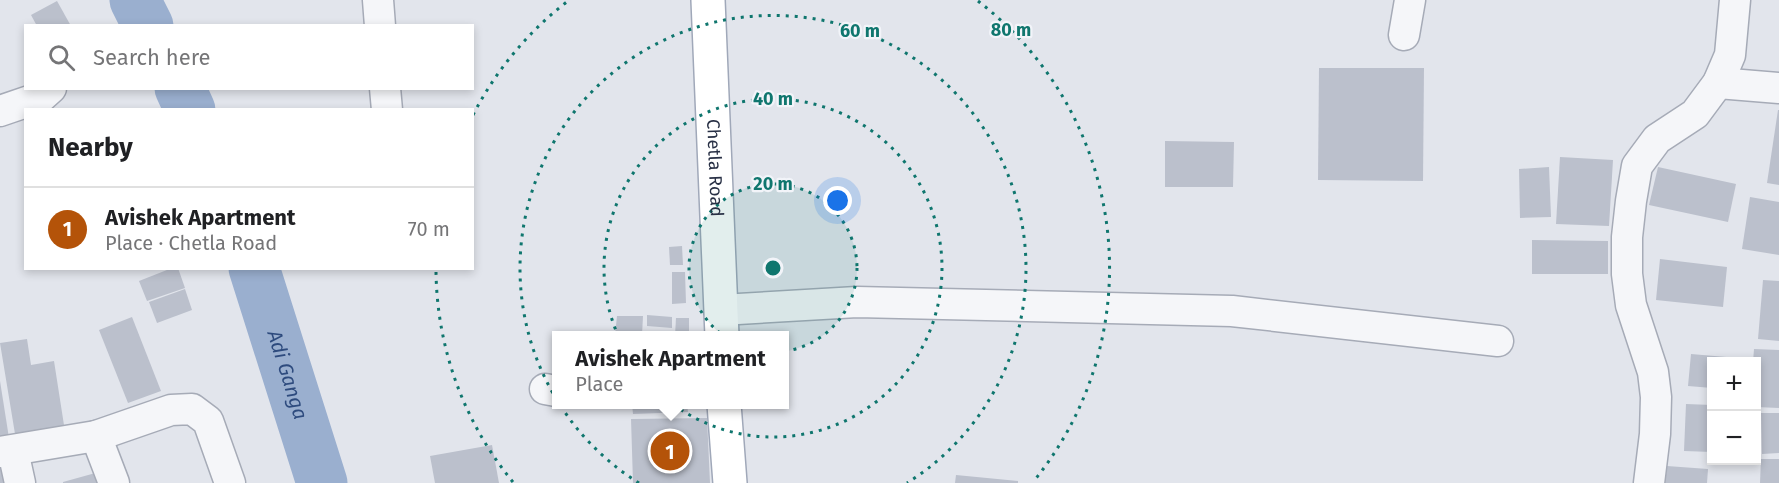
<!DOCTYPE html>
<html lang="en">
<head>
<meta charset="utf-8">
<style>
	body { margin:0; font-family:"Fira Sans",sans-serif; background:#f6f6f6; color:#202124 }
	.controls { position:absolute; right:18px; bottom:18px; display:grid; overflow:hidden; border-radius:0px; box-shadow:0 3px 9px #0003 }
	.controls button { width:54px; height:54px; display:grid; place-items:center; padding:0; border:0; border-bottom:2px solid #e0e0e0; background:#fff; color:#202124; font:30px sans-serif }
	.you { position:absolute; left:838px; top:201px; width:21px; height:21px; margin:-15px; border:4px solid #fff; border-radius:50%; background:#1a73e8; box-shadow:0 0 0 9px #1a73e833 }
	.badge { display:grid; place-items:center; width:39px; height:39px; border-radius:50%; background:#b45309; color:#fff; font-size:20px; font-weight:700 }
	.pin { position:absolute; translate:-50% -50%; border:3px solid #fff; box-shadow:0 2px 6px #0006 }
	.popup { position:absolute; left:552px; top:331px; width:237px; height:78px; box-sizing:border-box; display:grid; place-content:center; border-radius:0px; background:#fff; filter:drop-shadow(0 2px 4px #0005); font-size:20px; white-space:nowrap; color:#757577 }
	.popup b { font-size:22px; color:#202124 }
	.popup::after { content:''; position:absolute; left:50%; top:100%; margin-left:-12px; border:12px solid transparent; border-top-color:#fff }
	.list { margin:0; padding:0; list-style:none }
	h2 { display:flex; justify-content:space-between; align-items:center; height:78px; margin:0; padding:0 24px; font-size:26px }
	h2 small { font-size:20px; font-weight:400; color:#757577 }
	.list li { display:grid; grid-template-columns:39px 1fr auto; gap:18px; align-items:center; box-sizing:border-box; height:84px; padding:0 24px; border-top:2px solid #e0e0e0 }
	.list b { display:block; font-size:22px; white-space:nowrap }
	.list p { margin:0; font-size:20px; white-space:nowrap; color:#757577 }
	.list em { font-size:20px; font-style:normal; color:#757577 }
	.icon { flex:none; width:33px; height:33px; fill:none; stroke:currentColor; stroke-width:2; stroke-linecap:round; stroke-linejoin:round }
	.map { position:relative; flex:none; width:1779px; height:483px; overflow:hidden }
	.search { position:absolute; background:#fff; box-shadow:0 3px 9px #0003; left:24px; top:24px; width:450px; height:66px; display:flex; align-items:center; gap:15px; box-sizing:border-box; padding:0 21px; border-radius:0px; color:#757577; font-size:22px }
	.panel { position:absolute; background:#fff; box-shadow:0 3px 9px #0003; left:24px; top:108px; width:450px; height:162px; border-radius:0px }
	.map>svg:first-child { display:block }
</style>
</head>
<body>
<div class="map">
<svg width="1779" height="483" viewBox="0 0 1779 483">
	<rect width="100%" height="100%" fill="#e2e5ec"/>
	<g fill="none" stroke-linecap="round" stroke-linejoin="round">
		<g stroke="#9aafcf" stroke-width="51">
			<path d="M135 0 148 26"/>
			<path d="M180 88 190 110"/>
			<path id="s1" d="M254 268 322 483"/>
		</g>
	</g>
	<g fill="#bbc0cc">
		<path d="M57 1 71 26H37L31 15Z"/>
		<path d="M1319 68H1424L1423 181 1318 180Z"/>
		<path d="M1778 110H1779V185L1767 183Z"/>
		<path d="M1165 141 1234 142 1233 187H1165Z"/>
		<path d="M1560 157 1613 160 1609 226 1556 224Z"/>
		<path d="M1549 167 1551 217 1520 218 1519 169Z"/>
		<path d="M1658 167 1736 184 1728 222 1649 205Z"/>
		<path d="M1750 197 1779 202V255L1742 249Z"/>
		<path d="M1532 240 1608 241V274H1532Z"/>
		<path d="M682 246 683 265H670L669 247Z"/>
		<path d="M1660 259 1727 267 1723 307 1656 300Z"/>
		<path d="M172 268H178L185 288 147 301 139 281Z"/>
		<path d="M672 272H685L686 303 672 304Z"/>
		<path d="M1763 280 1779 281V341L1758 339Z"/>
		<path d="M185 289 192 310 157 323 149 302Z"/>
		<path d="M647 315 672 317V328L647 326Z"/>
		<path d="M617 316H643L642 335H615Z"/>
		<path d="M132 317 161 391 128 403 99 330Z"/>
		<path d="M676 318H689V336H675Z"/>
		<path d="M27 339 31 365 54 361 66 438 17 446 0 343Z"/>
		<path d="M1754 349 1779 350V408L1756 407V362H1753Z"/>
		<path d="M1691 354 1738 358 1737 362H1712V388L1688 386Z"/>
		<path d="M0 381 9 438 0 439Z"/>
		<path d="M632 404H687L688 412 633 414Z"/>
		<path d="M1686 404 1712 405V452L1684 451Z"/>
		<path d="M1761 413H1779V453L1762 454Z"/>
		<path d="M707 418 710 483H633L631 419Z"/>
		<path d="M492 445 499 483H435L430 456Z"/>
		<path d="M1761 459H1779V483H1760Z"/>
		<path d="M0 463 11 483H0Z"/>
		<path d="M1667 466 1708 469 1707 483H1665Z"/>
		<path d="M99 472 102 483H63V482Z"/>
		<path d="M956 475 1018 481V483H955Z"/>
	</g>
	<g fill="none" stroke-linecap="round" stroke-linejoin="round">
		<g stroke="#a6abb7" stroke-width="33">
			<g id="minor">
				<path d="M378 0 380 26"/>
				<path d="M1404 35 1410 0"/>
				<path d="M1718 83 1779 88"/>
				<path d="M385 88 387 110"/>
				<path d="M0 111 41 97 51 88"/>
				<path d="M721 310 857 302 1232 311 1498 341"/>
				<path d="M545 389 556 391"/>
				<path d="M96 436 114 483"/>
				<path d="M13 451 20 483"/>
				<path d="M0 452 96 436 171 410 192 409 208 421 230 483"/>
				<path d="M1649 483 1655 434 1656 397 1653 372 1631 305 1627 274V237L1631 201 1637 166 1657 139 1695 114 1718 83 1730 55 1735 0"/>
			</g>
		</g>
		<g stroke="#a0a8b9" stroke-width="36">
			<g id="major">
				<path id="s2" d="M708 0 722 336"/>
				<path d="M724 404 730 483"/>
			</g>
		</g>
		<use href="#minor" stroke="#f5f6f9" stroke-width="30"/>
		<use href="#major" stroke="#fff" stroke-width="33"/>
	</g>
	<circle cx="773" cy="268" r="84" fill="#0f766e" fill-opacity=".12"/>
	<g fill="none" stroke="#0f766e" stroke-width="3" stroke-dasharray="3 6">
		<circle cx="773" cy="268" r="84"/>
		<circle cx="773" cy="268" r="169"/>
		<path d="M639 483A253 253 0 1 1 907 483"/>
		<path d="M513 482A337 337 0 0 1 436 271M473 115A337 337 0 0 1 568 1M978 1A337 337 0 0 1 1033 482"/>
	</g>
	<g text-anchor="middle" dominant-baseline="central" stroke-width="4.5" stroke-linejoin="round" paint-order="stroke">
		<g font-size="18" fill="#283045" stroke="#f2f4f9">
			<text stroke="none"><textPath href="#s2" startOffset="168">Chetla Road</textPath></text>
		</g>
		<g font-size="20" font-style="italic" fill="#2e4b7e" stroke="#f2f4f9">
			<text stroke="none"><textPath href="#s1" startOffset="112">Adi Ganga</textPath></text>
		</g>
	</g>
	<circle cx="773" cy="268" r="9" fill="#0f766e" stroke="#f2f4f9" stroke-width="3"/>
	<g font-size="18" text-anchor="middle" font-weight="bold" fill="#0f766e" stroke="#f2f4f9" stroke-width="4.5" stroke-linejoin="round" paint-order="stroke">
		<text x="1011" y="36">80 m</text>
		<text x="860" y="37">60 m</text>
		<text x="773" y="105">40 m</text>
		<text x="773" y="190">20 m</text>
	</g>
</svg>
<div class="controls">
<button>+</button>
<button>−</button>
</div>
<div class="you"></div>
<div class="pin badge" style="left:670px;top:451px">1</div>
<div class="popup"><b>Avishek Apartment</b>Place</div>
<div class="search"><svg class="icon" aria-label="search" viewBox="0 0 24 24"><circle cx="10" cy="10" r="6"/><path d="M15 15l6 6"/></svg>Search here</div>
<section class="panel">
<h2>Nearby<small></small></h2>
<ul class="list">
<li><span class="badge">1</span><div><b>Avishek Apartment</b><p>Place · Chetla Road</p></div><em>70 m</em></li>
</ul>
</section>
</div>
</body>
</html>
